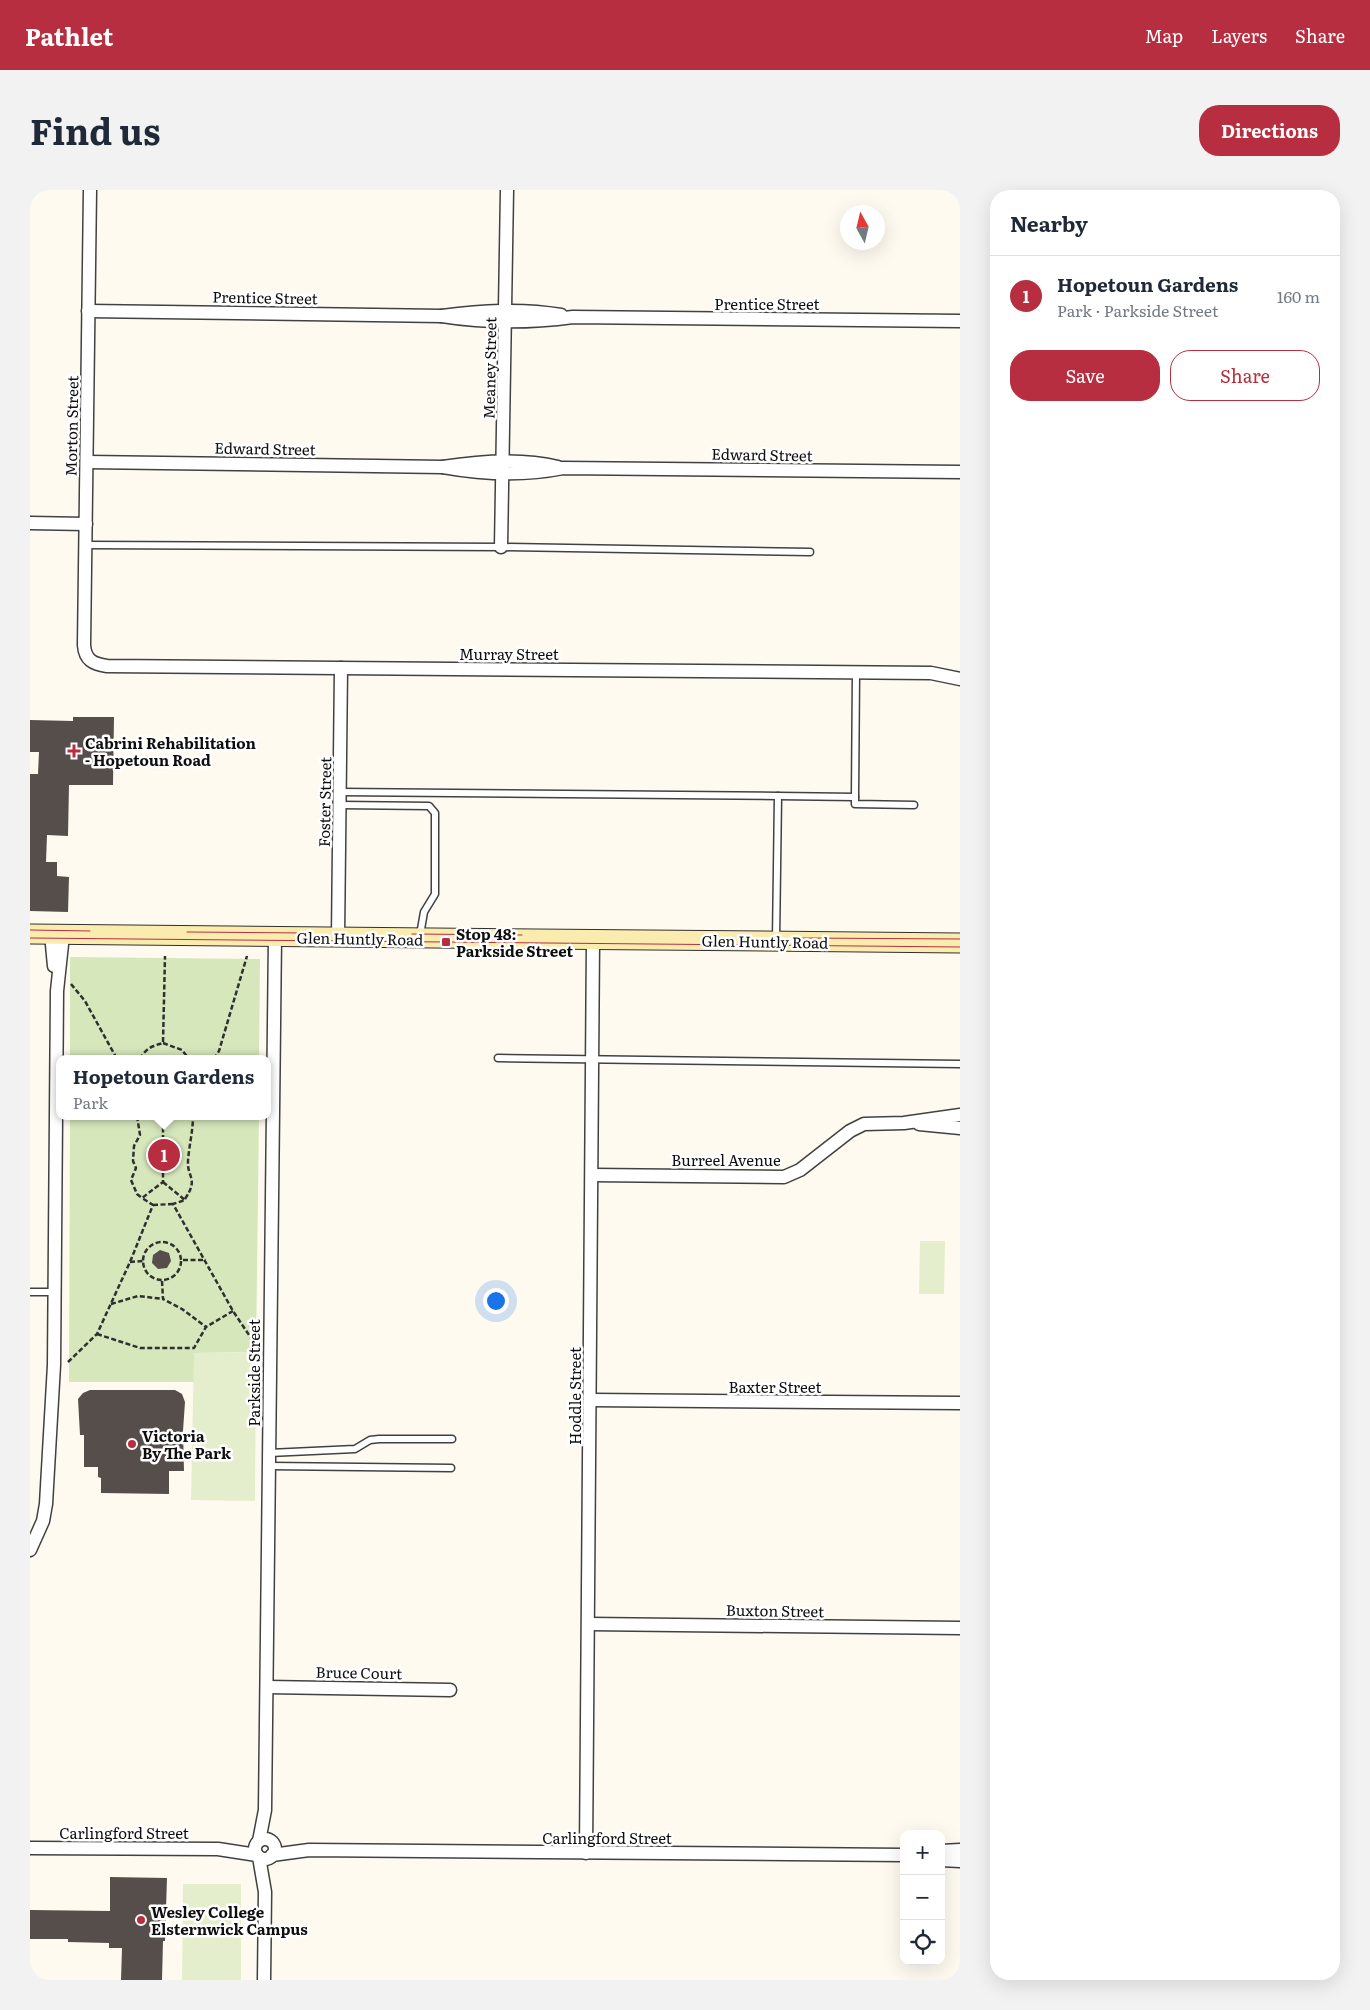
<!DOCTYPE html>
<html lang="en">
<head>
<meta charset="utf-8">
<style>
	body { margin:0; font-family:Literata,serif; background:#f2f2f3; color:#1f2937 }
	.controls { position:absolute; right:15px; bottom:15px; display:grid; overflow:hidden; border-radius:10px; box-shadow:0 5px 20px #0002 }
	.controls button { width:45px; height:45px; display:grid; place-items:center; padding:0; border:0; border-bottom:1px solid #e0e1e3; background:#fff; color:#1f2937; font:25px sans-serif }
	.compass { position:absolute; left:810px; top:15px; width:45px; height:45px; border-radius:50%; background:#fff; box-shadow:0 5px 20px #0002; rotate:352deg }
	.you { position:absolute; left:465px; top:1110px; width:18px; height:18px; margin:-12px; border:4px solid #fff; border-radius:50%; background:#1a73e8; box-shadow:0 0 0 8px #1a73e833 }
	.badge { display:grid; place-items:center; width:32px; height:32px; border-radius:50%; background:#b62e3f; color:#fff; font-size:16px; font-weight:700 }
	.pin { position:absolute; translate:-50% -50%; border:2px solid #fff; box-shadow:0 1px 5px #0006 }
	.popup { position:absolute; left:26px; top:865px; width:215px; height:65px; box-sizing:border-box; display:grid; place-content:center; border-radius:10px; background:#fff; filter:drop-shadow(0 1px 4px #0005); font-size:16px; white-space:nowrap; color:#747a83 }
	.popup b { font-size:19px; color:#1f2937 }
	.popup::after { content:''; position:absolute; left:50%; top:100%; margin-left:-10px; border:10px solid transparent; border-top-color:#fff }
	.list { margin:0; padding:0; list-style:none }
	h2 { display:flex; justify-content:space-between; align-items:center; height:65px; margin:0; padding:0 20px; font-size:21px }
	h2 small { font-size:16px; font-weight:400; color:#747a83 }
	.list li { display:grid; grid-template-columns:32px 1fr auto; gap:15px; align-items:center; box-sizing:border-box; height:80px; padding:0 20px; border-top:1px solid #e0e1e3 }
	.list b { display:block; font-size:19px; white-space:nowrap }
	.list p { margin:0; font-size:16px; white-space:nowrap; color:#747a83 }
	.list em { font-size:16px; font-style:normal; color:#747a83 }
	.actions { display:flex; gap:10px; padding:15px 20px }
	.actions a { flex:1; padding:11px 0; border:1px solid #b62e3f; border-radius:20px; text-align:center; font-size:18px; color:#b62e3f }
	.actions .main { background:#b62e3f; color:#fff }
	.icon { flex:none; width:28px; height:28px; fill:none; stroke:currentColor; stroke-width:2; stroke-linecap:round; stroke-linejoin:round }
	.map { position:relative; flex:none; width:930px; height:1790px; overflow:hidden; border-radius:20px }
	header { display:flex; align-items:center; gap:30px; box-sizing:border-box; height:70px; padding:0 25px; background:#b62e3f; color:#fff }
	header strong { font-size:24px }
	nav { display:flex; gap:28px; margin-inline-start:auto; font-size:18px }
	.intro { display:flex; align-items:center; justify-content:space-between; box-sizing:border-box; height:120px; padding:0 30px }
	h1 { margin:0; font-size:35px }
	.button { padding:12px 22px; border-radius:20px; background:#b62e3f; color:#fff; font-size:18px; font-weight:700 }
	main { display:flex; gap:30px; padding:0 30px }
	aside { flex:1; background:#fff; border-radius:20px; box-shadow:0 5px 20px #0002 }
	.map>svg:first-child { display:block }
</style>
</head>
<body>
<header>
<strong>Pathlet</strong>
<nav><a>Map</a><a>Layers</a><a>Share</a></nav>
</header>
<div class="intro"><h1>Find us</h1><a class="button">Directions</a></div>
<main>
<div class="map">
<svg width="930" height="1790" viewBox="0 0 930 1790">
	<rect width="100%" height="100%" fill="#fefaf0"/>
	<g fill="#d5e7bb">
		<path d="M40 767 230 769 229 869H40Z"/>
		<path d="M40 926H229L226 1162 164 1163V1192H39Z"/>
	</g>
	<g fill="#e5eecc">
		<path d="M890 1051H915L914 1104H889Z"/>
		<path d="M226 1162 225 1311 161 1310 164 1163Z"/>
		<path d="M153 1694H211V1790H152Z"/>
	</g>
	<g fill="#564e4b">
		<path d="M43 527H84L83 595H39L38 646 17 645 16 672H27V686L39 687 38 722 0 721V584H8L9 562H0V530L43 531Z"/>
		<path d="M130 1060 139 1063 141 1071 137 1078 128 1079 122 1073 123 1065Z"/>
		<path d="M60 1200H145L152 1204 155 1212 153 1241 154 1281H139V1304L71 1303V1288L68 1287V1277H54V1245H50L48 1209 53 1203Z"/>
		<path d="M80 1687 137 1688 135 1751H133L132 1790H91L92 1758H79V1753L38 1752V1749H0V1720L80 1721Z"/>
	</g>
	<g fill="none" stroke-linecap="round" stroke-linejoin="round">
		<g stroke="#414141" stroke-width="9">
			<g id="lane">
				<path d="M55 355 471 357 780 362"/>
				<path d="M310 602 748 606 746 750"/>
				<path d="M748 606 825 607 826 482"/>
				<path d="M825 607V614L884 615"/>
				<path d="M310 615 399 616 405 623V704L394 722 390 745"/>
				<path d="M468 868 930 874"/>
				<path d="M0 1102H25"/>
				<path d="M239 1263 325 1259 340 1250 349 1249H422"/>
				<path d="M239 1276 421 1278"/>
			</g>
		</g>
		<g stroke="#414141" stroke-width="15">
			<g id="street">
				<path d="M60 0 54 455C55 470 63 474 77 476L901 483 930 489"/>
				<path d="M58 121 412 126C451 121 491 118 531 125"/>
				<path d="M412 126C456 133 499 133 543 127L930 131"/>
				<path d="M57 272 413 277C450 271 491 268 528 277"/>
				<path d="M413 277C452 284 494 286 533 278L930 282"/>
				<path d="M0 333 56 334"/>
				<path d="M471 357 477 0"/>
				<path d="M21 744 24 776"/>
				<path d="M308 747 311 478"/>
				<path d="M889 934 930 938"/>
				<path d="M562 985 754 987 770 980 820 941 834 934 874 933 930 925"/>
				<path d="M561 1210 930 1213"/>
				<path d="M0 1360 13 1331 16 1314 24 1175 27 801 33 745"/>
				<path d="M559 1434 930 1438"/>
				<path d="M237 1497 420 1500"/>
				<circle cx="235" cy="1659" r="10"/>
				<path d="M229 1651 235 1620 245 747"/>
				<path d="M0 1658 188 1659 227 1665"/>
				<path d="M911 1661 930 1660"/>
				<path d="M556 1663 563 750"/>
				<path d="M242 1665 279 1660 874 1665"/>
				<path d="M229 1667 235 1702 234 1790"/>
				<path d="M911 1670 930 1671"/>
			</g>
		</g>
		<g stroke="#303030" stroke-width="21">
			<path id="secondary" d="M0 744 930 753"/>
		</g>
		<g stroke="#303030" stroke-width="2.5" stroke-dasharray="5 2.5" stroke-linecap="butt">
			<path d="M41 794 55 811 87 869"/>
			<path d="M133 853 152 860 159 869"/>
			<path d="M110 869C116 858 122 856 133 853L135 766"/>
			<path d="M184 869 189 861 217 766"/>
			<path d="M107 926 110 945 104 956 103 971 106 978 101 990 107 1004 112 1008"/>
			<path d="M133 992 155 1010 143 1014 203 1121 227 1157"/>
			<path d="M155 1009C169 988 157 988 158 971 159 956 163 941 163 926"/>
			<path d="M123 1015 143 1014"/>
			<circle cx="132" cy="1071" r="19"/>
			<path d="M153 1070H176"/>
			<path d="M100 1072 113 1071"/>
			<path d="M132 1091 133 1109 152 1119 176 1137"/>
			<path d="M81 1114 108 1106 133 1109"/>
			<path d="M67 1144 110 1158H164L176 1137 203 1121"/>
			<path d="M38 1172 67 1144 100 1072 123 1015 112 1008 133 992V926"/>
		</g>
		<use href="#lane" stroke="#fff" stroke-width="6"/>
		<use href="#street" stroke="#fff" stroke-width="12"/>
		<use href="#secondary" stroke="#faecaf" stroke-width="19"/>
		<g stroke="#b62e3f" stroke-width="1">
			<path d="M0 740 60 741"/>
			<path d="M157 742 277 743"/>
			<path d="M382 744 492 745"/>
			<path d="M0 748 930 757"/>
			<path d="M770 748 930 749"/>
		</g>
	</g>
	<g fill="#b62e3f" stroke="#fff" stroke-width="2">
		<path d="M41.5 553.5h5v5h5v5h-5v5h-5v-5h-5v-5h5z"/>
		<rect x="411" y="747" width="10" height="10" rx="2.5"/>
		<circle cx="102" cy="1254" r="5"/>
		<circle cx="111" cy="1730" r="5"/>
	</g>
	<g text-anchor="middle" dominant-baseline="central" stroke-width="5" stroke-linejoin="round" paint-order="stroke">
		<g font-size="15" fill="#0e0e0e" stroke="#fff">
			<text transform="translate(235 107) rotate(1)">Prentice Street</text>
			<text x="737" y="113">Prentice Street</text>
			<text transform="translate(459 178) rotate(-89)">Meaney Street</text>
			<text transform="translate(41 236) rotate(-89)">Morton Street</text>
			<text transform="translate(235 258) rotate(1)">Edward Street</text>
			<text transform="translate(732 264) rotate(1)">Edward Street</text>
			<text x="479" y="463">Murray Street</text>
			<text transform="translate(294 612) rotate(-89)">Foster Street</text>
			<text transform="translate(330 748) rotate(1)">Glen Huntly Road</text>
			<text transform="translate(735 751) rotate(1)">Glen Huntly Road</text>
			<text x="696" y="969">Burreel Avenue</text>
			<text transform="translate(223 1183) rotate(-90)">Parkside Street</text>
			<text x="745" y="1196">Baxter Street</text>
			<text transform="translate(544 1206) rotate(-90)">Hoddle Street</text>
			<text transform="translate(745 1420) rotate(1)">Buxton Street</text>
			<text transform="translate(329 1482) rotate(1)">Bruce Court</text>
			<text x="94" y="1642">Carlingford Street</text>
			<text x="577" y="1647">Carlingford Street</text>
		</g>
		<g font-size="15" font-weight="bold" fill="#0e0e0e" stroke="#fff" text-anchor="start">
			<text x="55" y="552">Cabrini Rehabilitation<tspan x="55" dy="17">- Hopetoun Road</tspan></text>
			<text x="426" y="743">Stop 48:<tspan x="426" dy="17">Parkside Street</tspan></text>
			<text x="112" y="1245">Victoria<tspan x="112" dy="17">By The Park</tspan></text>
			<text x="121" y="1721">Wesley College<tspan x="121" dy="17">Elsternwick Campus</tspan></text>
		</g>
	</g>
</svg>
<div class="controls">
<button>+</button>
<button>−</button>
<button><svg class="icon" aria-label="locate" viewBox="0 0 24 24"><circle cx="12" cy="12" r="6"/><path d="M12 2v4M12 18v4M2 12h4M18 12h4"/></svg></button>
</div>
<svg class="compass" viewBox="-18 -18 36 36"><path d="M0-13l5 13h-10z" fill="#e53935"/><path d="M0 13l5-13h-10z" fill="#747a83"/></svg>
<div class="you"></div>
<div class="pin badge" style="left:134px;top:965px">1</div>
<div class="popup"><b>Hopetoun Gardens</b>Park</div>
</div>
<aside>
<h2>Nearby<small></small></h2>
<ul class="list">
<li><span class="badge">1</span><div><b>Hopetoun Gardens</b><p>Park · Parkside Street</p></div><em>160 m</em></li>
</ul>
<div class="actions"><a class="main">Save</a><a>Share</a></div>
</aside>
</main>
</body>
</html>
